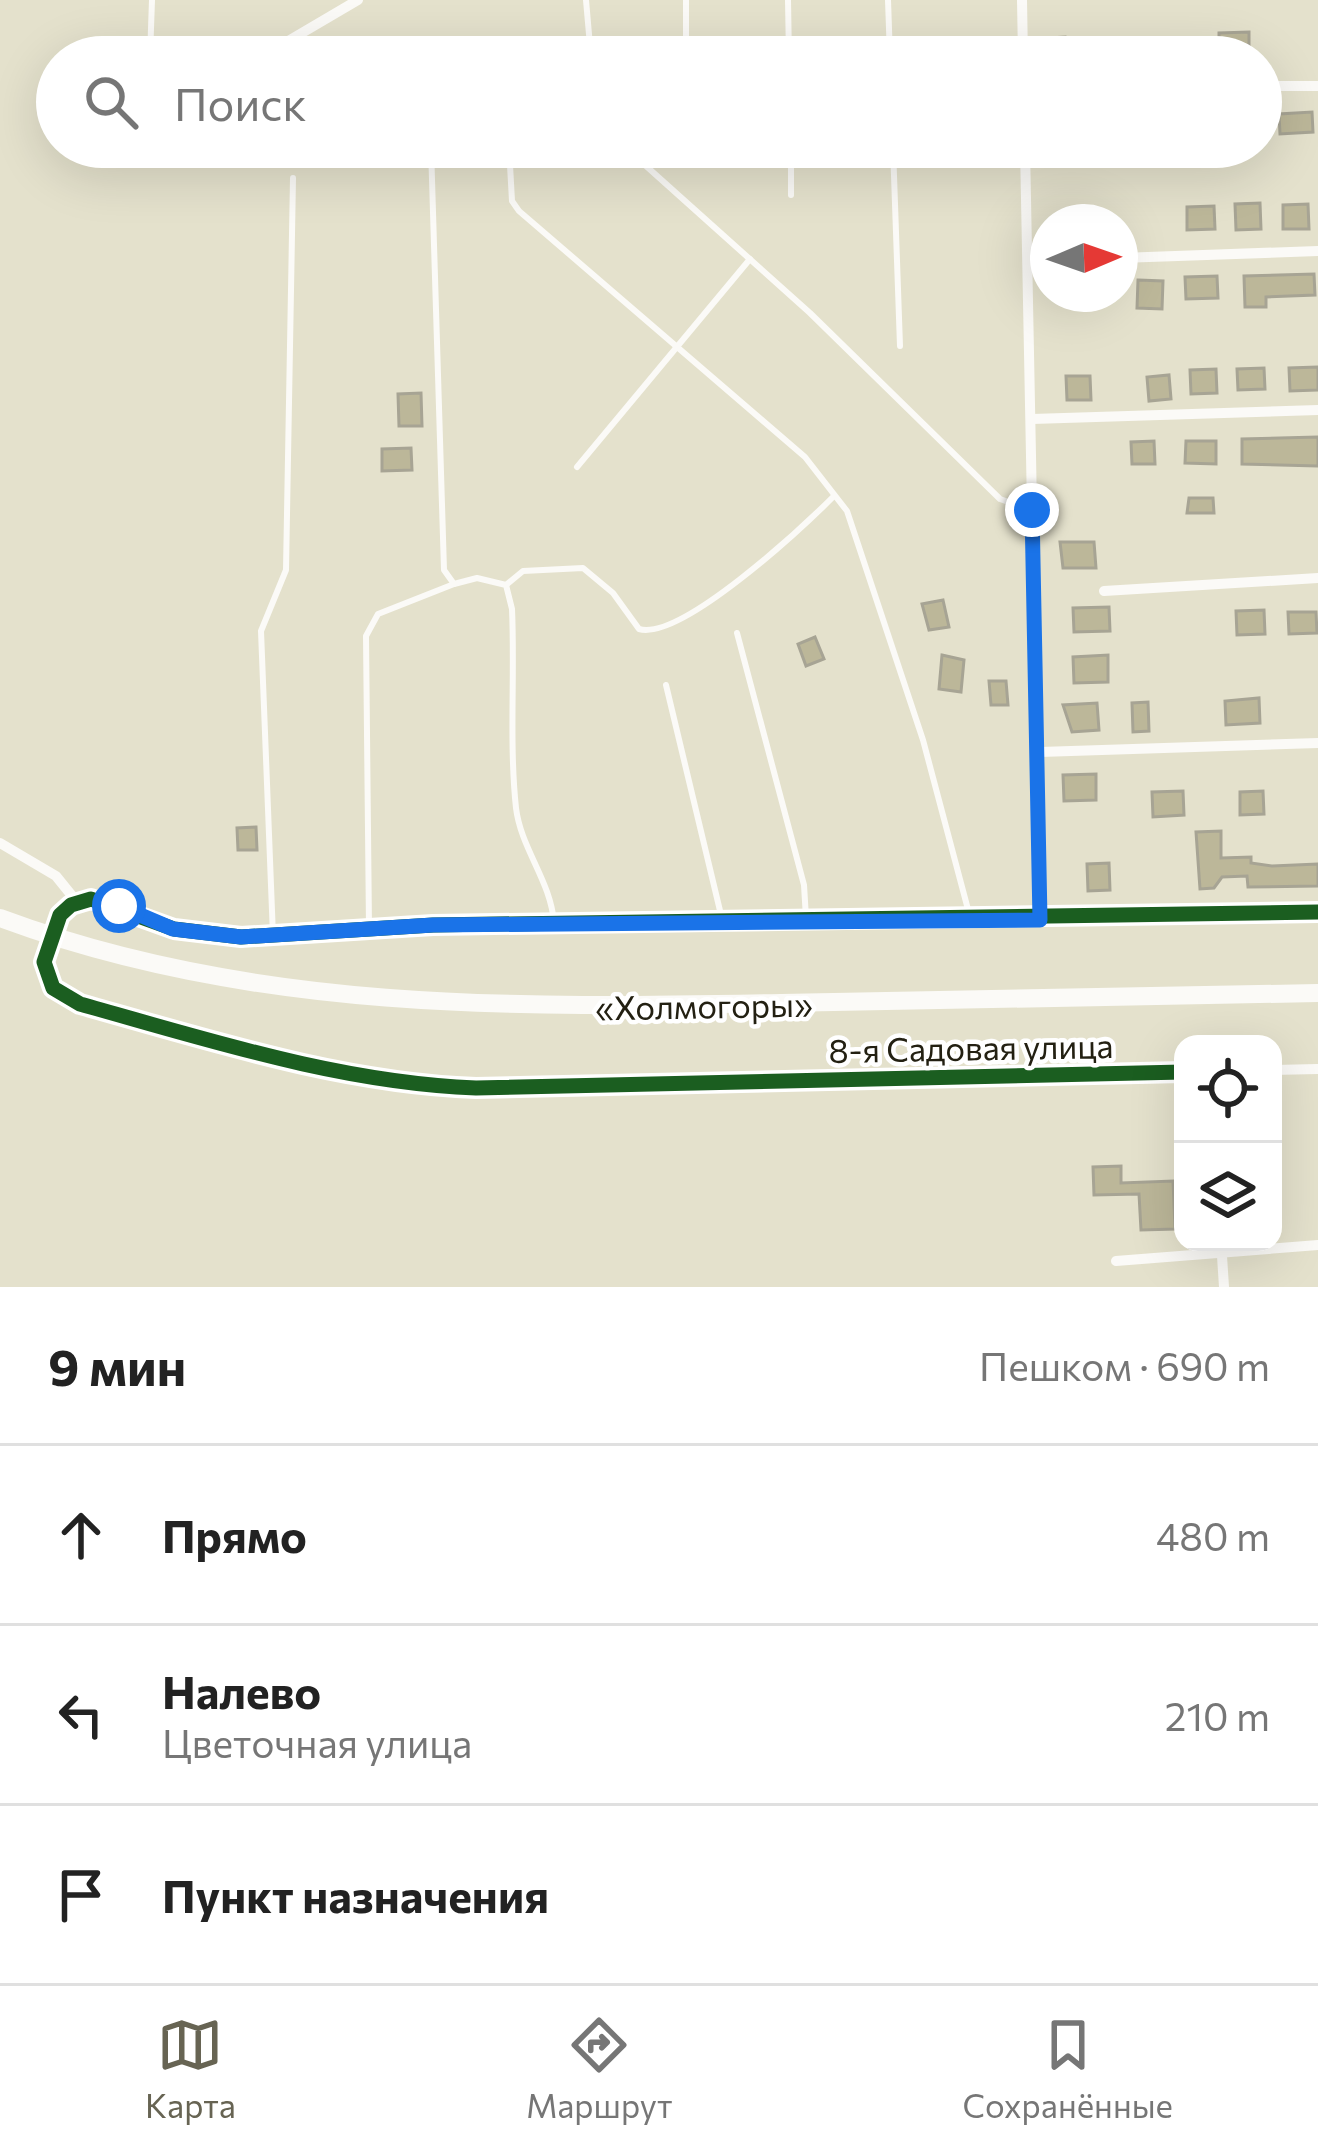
<!DOCTYPE html>
<html lang="ru">
<head>
<meta charset="utf-8">
<style>
	body { margin:0; font-family:Commissioner,sans-serif; background:#f2f2f2; color:#222 }
	.controls { position:absolute; right:36px; bottom:36px; display:grid; overflow:hidden; border-radius:24px; box-shadow:0 12px 48px #0002 }
	.controls button { width:108px; height:108px; display:grid; place-items:center; padding:0; border:0; border-bottom:3px solid #e0e0e0; background:#fff; color:#222; font:60px sans-serif }
	.compass { position:absolute; left:1030px; top:204px; width:108px; height:108px; border-radius:50%; background:#fff; box-shadow:0 12px 48px #0002; rotate:88deg }
	.stop { position:absolute; width:36px; height:36px; margin:-27px; border:9px solid #1a73e8; border-radius:50%; background:#fff }
	.stop.end { background:#1a73e8; border-color:#fff; box-shadow:0 3px 12px #0008 }
	.list { margin:0; padding:0; list-style:none }
	h2 { display:flex; justify-content:space-between; align-items:center; height:156px; margin:0; padding:0 48px; font-size:51px }
	h2 small { font-size:39px; font-weight:400; color:#767676 }
	.list li { display:grid; grid-template-columns:78px 1fr auto; gap:36px; align-items:center; box-sizing:border-box; height:180px; padding:0 48px; border-top:3px solid #e0e0e0 }
	.list b { display:block; font-size:45px; white-space:nowrap }
	.list p { margin:0; font-size:39px; white-space:nowrap; color:#767676 }
	.list em { font-size:39px; font-style:normal; color:#767676 }
	.icon { flex:none; width:66px; height:66px; fill:none; stroke:currentColor; stroke-width:2; stroke-linecap:round; stroke-linejoin:round }
	.map { position:relative; flex:none; width:1318px; height:1287px; overflow:hidden }
	.search { position:absolute; background:#fff; box-shadow:0 12px 48px #0002; left:36px; right:36px; top:36px; height:132px; display:flex; align-items:center; gap:30px; box-sizing:border-box; padding:0 42px; border-radius:66px; color:#767676; font-size:45px }
	.sheet { height:696px; background:#fff }
	nav { display:flex; justify-content:space-around; align-items:center; box-sizing:border-box; height:168px; border-top:3px solid #e0e0e0; background:#fff; font-size:33px; color:#767676 }
	nav a { display:grid; justify-items:center; gap:6px }
	nav .on { color:#676453 }
	.map>svg:first-child { display:block }
</style>
</head>
<body>
<div class="map">
<svg width="1318" height="1287" viewBox="0 0 1318 1287">
	<rect width="100%" height="100%" fill="#e4e1cc"/>
	<g fill="#bcb799" stroke="#a7a494" stroke-width="3">
		<path d="M1249 32V57H1219V33Z"/>
		<path d="M1065 37 1066 57H1051L1050 38Z"/>
		<path d="M1312 112 1313 132 1280 134 1279 114Z"/>
		<path d="M1260 203 1261 229 1236 230 1235 204Z"/>
		<path d="M1308 204 1309 229H1283V205Z"/>
		<path d="M1214 206 1215 229 1187 230V207Z"/>
		<path d="M1093 211V222H1066V212Z"/>
		<path d="M1314 274 1315 295 1266 297V307H1245L1244 276Z"/>
		<path d="M1217 276 1218 298 1186 299 1185 277Z"/>
		<path d="M1138 280 1163 281 1162 309 1137 308Z"/>
		<path d="M1318 367V390L1290 391 1289 368Z"/>
		<path d="M1264 368 1265 389 1238 390 1237 369Z"/>
		<path d="M1216 369 1217 393 1191 394 1190 370Z"/>
		<path d="M1169 375 1171 399 1149 401 1147 377Z"/>
		<path d="M1066 376H1090L1091 400H1067Z"/>
		<path d="M421 393 422 426H399L398 394Z"/>
		<path d="M1318 437V466L1242 464V439Z"/>
		<path d="M1154 441 1155 464H1132L1131 442Z"/>
		<path d="M1186 441H1216V464L1185 463Z"/>
		<path d="M411 448 412 470 382 471V449Z"/>
		<path d="M1189 498H1213L1214 513H1187Z"/>
		<path d="M1060 542H1094L1096 568H1063Z"/>
		<path d="M943 600 949 627 929 630 922 604Z"/>
		<path d="M1109 607 1110 631 1074 632 1073 608Z"/>
		<path d="M1264 610 1265 634 1237 635 1236 611Z"/>
		<path d="M1288 612H1316L1317 633 1289 634Z"/>
		<path d="M815 637 824 659 806 666 798 644Z"/>
		<path d="M942 655 964 660 961 692 939 689Z"/>
		<path d="M1108 655V682L1074 683 1073 657Z"/>
		<path d="M989 681H1006L1008 705H991Z"/>
		<path d="M1259 698 1260 723 1226 725 1225 701Z"/>
		<path d="M1148 702 1149 731 1133 732 1132 703Z"/>
		<path d="M1097 703 1099 730 1072 732 1063 705Z"/>
		<path d="M1096 774V800L1064 801 1063 775Z"/>
		<path d="M1183 791 1184 815 1153 817 1152 792Z"/>
		<path d="M1263 791 1264 814 1240 815V792Z"/>
		<path d="M256 827 257 850H238L237 828Z"/>
		<path d="M1221 831V858L1251 857V863L1272 866 1318 864V886L1248 887 1247 876 1222 877 1214 888 1200 889 1196 832Z"/>
		<path d="M1109 863 1110 890 1088 891 1087 864Z"/>
		<path d="M1121 1166V1183L1173 1181 1175 1229 1141 1230 1139 1194 1094 1195 1093 1167Z"/>
	</g>
	<g fill="none" stroke-linecap="round" stroke-linejoin="round">
		<g stroke="#fbfaf7" stroke-width="6">
			<path d="M586 0 591 57"/>
			<path d="M686 0V57"/>
			<path d="M788 0 789 57"/>
			<path d="M888 0 890 57"/>
			<path d="M150 57 152 0"/>
			<path d="M431 147 444 570 454 584 477 578 506 585 512 609C515 674 509 743 516 808 521 849 551 881 554 923"/>
			<path d="M509 147 512 201 519 211 805 457 847 511 923 740 970 917"/>
			<path d="M636 147 646 166 810 313 1000 499 1031 510"/>
			<path d="M791 147V195"/>
			<path d="M893 147 900 346"/>
			<path d="M577 467 750 259"/>
			<path d="M506 585 523 571 583 568 613 593 639 629C681 641 802 528 834 496"/>
			<path d="M737 633 804 885 806 918"/>
			<path d="M666 685 722 919"/>
			<path d="M369 927 366 636 378 614 454 584"/>
			<path d="M273 936 261 631 286 570 293 178"/>
		</g>
		<g stroke="#fbfaf7" stroke-width="10">
			<path d="M1022 0 1023 57"/>
			<path d="M261 57 358 0"/>
			<path d="M1261 86H1318"/>
			<path d="M1025 147 1040 920"/>
			<path d="M1120 258 1318 251"/>
			<path d="M1032 419 1318 410"/>
			<path d="M1104 591 1318 578"/>
			<path d="M1040 752 1318 743"/>
			<path d="M0 843 56 876 77 902"/>
			<path d="M1273 1070 1318 1069"/>
			<path d="M1183 1072 476 1088C341 1083 209 1040 80 1004L53 988 44 962 60 915 71 905 91 899 174 929 241 937 433 925 1318 912"/>
			<path d="M1222 1256 1224 1287"/>
			<path d="M1116 1261 1318 1245"/>
		</g>
		<path stroke="#fbfaf7" stroke-width="18" d="M0 918C252 1012 517 1008 781 1003 960 1000 1139 997 1318 993"/>
		<g stroke="#fff" stroke-width="22">
			<path id="cycleway" d="M1183 1072 476 1088C341 1083 209 1040 80 1004L53 988 44 962 60 915 71 905 91 899 174 929 241 937 433 925 1318 912"/>
		</g>
		<use href="#cycleway" stroke="#1b5e20" stroke-width="15"/>
	</g>
	<g fill="none" stroke-linecap="round" stroke-linejoin="round">
		<path stroke="#1a73e8" stroke-width="15" d="M119 906 173 929 241 937 433 925 1040 920 1032 510"/>
	</g>
	<g text-anchor="middle" dominant-baseline="central" stroke-width="9" stroke-linejoin="round" paint-order="stroke">
		<g font-size="33" fill="#232012" stroke="#fff">
			<text transform="translate(704 1005) rotate(-1)">«Холмогоры»</text>
			<text transform="translate(971 1047) rotate(-1)">8-я Садовая улица</text>
		</g>
	</g>
</svg>
<div class="controls">
<button><svg class="icon" aria-label="locate" viewBox="0 0 24 24"><circle cx="12" cy="12" r="6"/><path d="M12 2v4M12 18v4M2 12h4M18 12h4"/></svg></button>
<button><svg class="icon" aria-label="layers" viewBox="0 0 24 24"><path d="M12 4l9 5-9 5-9-5zM3 14l9 5 9-5"/></svg></button>
</div>
<svg class="compass" viewBox="-18 -18 36 36"><path d="M0-13l5 13h-10z" fill="#e53935"/><path d="M0 13l5-13h-10z" fill="#767676"/></svg>
<div class="stop" style="left:119px;top:906px"></div>
<div class="stop end" style="left:1032px;top:510px"></div>
<div class="search"><svg class="icon" aria-label="search" viewBox="0 0 24 24"><circle cx="10" cy="10" r="6"/><path d="M15 15l6 6"/></svg>Поиск</div>
</div>
<section class="sheet">
<h2>9 мин<small>Пешком · 690 m</small></h2>
<ul class="list">
<li><svg class="icon" aria-label="ahead" viewBox="0 0 24 24"><path d="M12 20V5M6 11l6-6 6 6"/></svg><div><b>Прямо</b></div><em>480 m</em></li>
<li><svg class="icon" aria-label="left" viewBox="0 0 24 24"><path d="M17 20v-9H6M10 6l-5 5 5 5"/></svg><div><b>Налево</b><p>Цветочная улица</p></div><em>210 m</em></li>
<li><svg class="icon" aria-label="arrive" viewBox="0 0 24 24"><path d="M6 21V4h12l-3 4 3 4H6"/></svg><div><b>Пункт назначения</b></div></li>
</ul>
</section>
<nav>
<a class="on"><svg class="icon" aria-label="map" viewBox="0 0 24 24"><path d="M3 6l6-2 6 2 6-2v14l-6 2-6-2-6 2zM9 4v14M15 6v14"/></svg>Карта</a>
<a><svg class="icon" aria-label="directions" viewBox="0 0 24 24"><path d="M12 3l9 9-9 9-9-9zM9 14v-3h6M13 9l2 2-2 2"/></svg>Маршрут</a>
<a><svg class="icon" aria-label="saved" viewBox="0 0 24 24"><path d="M7 4h10v16l-5-4-5 4z"/></svg>Сохранённые</a>
</nav>
</body>
</html>
